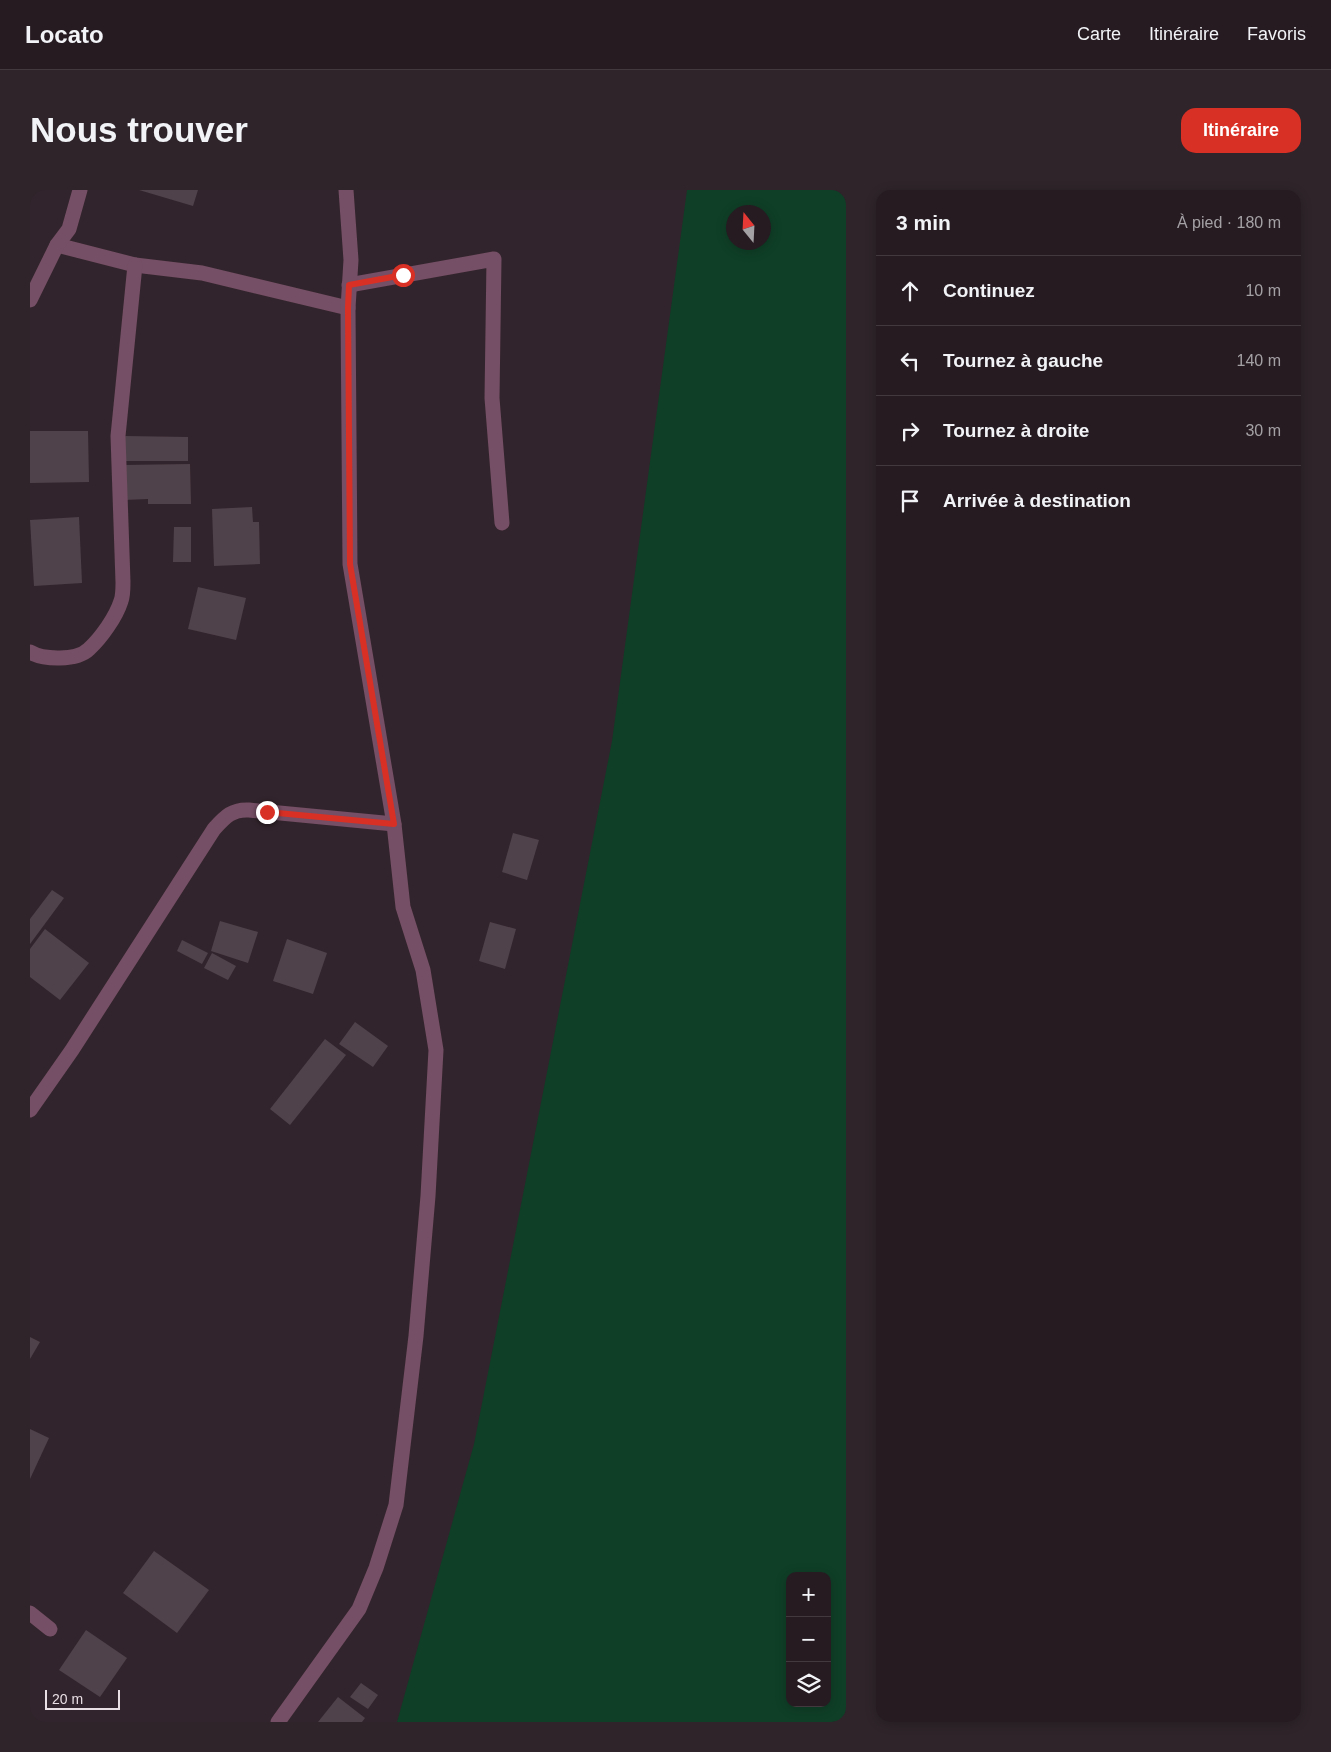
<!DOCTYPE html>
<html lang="fr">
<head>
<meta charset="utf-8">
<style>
	body { margin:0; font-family:Arial,sans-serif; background:#2e242a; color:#f1f3f6 }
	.controls { position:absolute; right:15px; bottom:15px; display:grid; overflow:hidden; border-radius:10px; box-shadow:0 2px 12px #0003 }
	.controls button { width:45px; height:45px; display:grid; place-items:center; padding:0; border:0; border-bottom:1px solid #42393f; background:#261b21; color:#f1f3f6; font:25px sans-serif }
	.compass { position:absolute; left:696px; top:15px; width:45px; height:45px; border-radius:50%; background:#261b21; box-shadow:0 2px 12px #0003; rotate:342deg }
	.scale { position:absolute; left:15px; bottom:12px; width:75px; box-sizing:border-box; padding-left:5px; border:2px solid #e8dfe4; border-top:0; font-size:14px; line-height:18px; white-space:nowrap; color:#e8dfe4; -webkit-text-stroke:4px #32242c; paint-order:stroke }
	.stop { position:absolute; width:15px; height:15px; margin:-11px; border:4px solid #d93025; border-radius:50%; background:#fff }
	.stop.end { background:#d93025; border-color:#fff; box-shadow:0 1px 5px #0008 }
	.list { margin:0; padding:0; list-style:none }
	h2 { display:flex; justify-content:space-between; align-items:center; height:65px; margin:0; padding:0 20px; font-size:21px }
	h2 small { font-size:16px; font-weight:400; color:#a4a1a5 }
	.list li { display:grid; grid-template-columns:32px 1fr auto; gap:15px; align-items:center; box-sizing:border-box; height:70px; padding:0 20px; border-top:1px solid #42393f }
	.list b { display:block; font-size:19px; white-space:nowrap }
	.list em { font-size:16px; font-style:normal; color:#a4a1a5 }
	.icon { flex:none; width:28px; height:28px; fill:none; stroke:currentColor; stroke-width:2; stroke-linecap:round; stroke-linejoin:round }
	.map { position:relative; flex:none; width:816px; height:1532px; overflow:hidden; border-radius:15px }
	header { display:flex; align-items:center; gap:30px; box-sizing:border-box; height:70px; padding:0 25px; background:#261b21; border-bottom:1px solid #42393f }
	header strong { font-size:24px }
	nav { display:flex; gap:28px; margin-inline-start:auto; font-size:18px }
	.intro { display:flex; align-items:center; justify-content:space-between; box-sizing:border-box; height:120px; padding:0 30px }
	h1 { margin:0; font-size:35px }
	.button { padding:12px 22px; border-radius:15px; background:#d93025; color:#fff; font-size:18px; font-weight:700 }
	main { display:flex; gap:30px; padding:0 30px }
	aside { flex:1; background:#261b21; border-radius:15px; box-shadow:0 2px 12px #0003 }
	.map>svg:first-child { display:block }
</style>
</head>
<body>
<header>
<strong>Locato</strong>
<nav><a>Carte</a><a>Itinéraire</a><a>Favoris</a></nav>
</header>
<div class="intro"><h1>Nous trouver</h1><a class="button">Itinéraire</a></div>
<main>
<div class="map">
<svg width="816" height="1532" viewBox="0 0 816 1532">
	<rect width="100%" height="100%" fill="#32242c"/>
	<path fill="#0f3f27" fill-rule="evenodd" d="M657 0H816V1532H367L444 1254 582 551ZM704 22H734V52H704ZM760 1386H797V1513H760Z"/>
	<g fill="#50424a">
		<path d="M109 0H168L163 16Z"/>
		<path d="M0 241H58L59 292 0 293Z"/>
		<path d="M95 246 158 247V271H94Z"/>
		<path d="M160 274 161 314H118V309L93 310V275Z"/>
		<path d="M222 317 223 332H229L230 374 184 376 182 319Z"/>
		<path d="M49 327 52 393 4 396 0 330Z"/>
		<path d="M144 337H161V372H143Z"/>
		<path d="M168 397 216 408 206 450 158 439Z"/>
		<path d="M483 643 509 650 497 690 472 682Z"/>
		<path d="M22 700 34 708 0 754V729Z"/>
		<path d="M190 731 228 742 218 773 181 761Z"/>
		<path d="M460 732 486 739 475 779 449 771Z"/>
		<path d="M15 739 59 773 30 810 0 787V759Z"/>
		<path d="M257 749 297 763 283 804 243 791Z"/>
		<path d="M152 750 178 763 172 774 147 761Z"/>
		<path d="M182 763 206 776 198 790 174 778Z"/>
		<path d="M325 832 358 856 343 877 309 854Z"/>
		<path d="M295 849 316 865 260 935 240 919Z"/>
		<path d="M0 1147 10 1152 0 1169Z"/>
		<path d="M0 1239 19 1248 0 1289Z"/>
		<path d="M124 1361 179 1400 147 1443 93 1403Z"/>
		<path d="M56 1440 97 1468 70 1507 29 1480Z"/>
		<path d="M331 1493 348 1505 338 1519 320 1507Z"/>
		<path d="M308 1507 335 1528 332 1532H288Z"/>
	</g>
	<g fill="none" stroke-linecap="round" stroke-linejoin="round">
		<g stroke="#754f65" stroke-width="15">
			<path d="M27 55 105 75 172 83 318 118"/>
			<path d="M319 95 464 69 462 208 472 333"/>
			<path d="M0 110 27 55 39 39 50 0"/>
			<path d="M0 462C13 470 47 471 59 459 71 448 86 427 91 411 93 406 93 398 93 392L88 246 105 75"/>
			<path d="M0 920 42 860 184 639C195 627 202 619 219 620L364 634"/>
			<path d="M0 1423 20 1439"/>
			<path d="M248 1532 329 1419 346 1378 366 1315 386 1146 398 1006 406 860 393 780 373 717 364 634 320 374 318 118 321 70 316 0"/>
		</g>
	</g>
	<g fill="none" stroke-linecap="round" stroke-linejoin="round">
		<path stroke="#d93025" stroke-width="6" d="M237 622 364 634 320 374 318 118 319 95 373 85"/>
	</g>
</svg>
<div class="controls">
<button>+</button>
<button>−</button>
<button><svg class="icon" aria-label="layers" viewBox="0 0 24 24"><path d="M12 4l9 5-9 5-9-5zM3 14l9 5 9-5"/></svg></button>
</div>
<svg class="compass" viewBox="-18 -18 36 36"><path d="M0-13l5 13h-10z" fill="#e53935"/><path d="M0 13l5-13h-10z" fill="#a4a1a5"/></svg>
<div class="scale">20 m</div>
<div class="stop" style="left:373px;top:85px"></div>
<div class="stop end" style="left:237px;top:622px"></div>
</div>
<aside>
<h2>3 min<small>À pied · 180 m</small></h2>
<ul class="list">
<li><svg class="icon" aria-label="ahead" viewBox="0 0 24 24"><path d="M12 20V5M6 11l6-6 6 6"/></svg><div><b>Continuez</b></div><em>10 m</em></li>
<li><svg class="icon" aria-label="left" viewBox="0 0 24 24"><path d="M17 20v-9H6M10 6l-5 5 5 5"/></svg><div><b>Tournez à gauche</b></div><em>140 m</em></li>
<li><svg class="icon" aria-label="right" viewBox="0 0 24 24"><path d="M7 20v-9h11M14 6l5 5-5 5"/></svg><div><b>Tournez à droite</b></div><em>30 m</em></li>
<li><svg class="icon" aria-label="arrive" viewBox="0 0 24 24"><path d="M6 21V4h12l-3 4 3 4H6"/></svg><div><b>Arrivée à destination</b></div></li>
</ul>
</aside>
</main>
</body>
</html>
